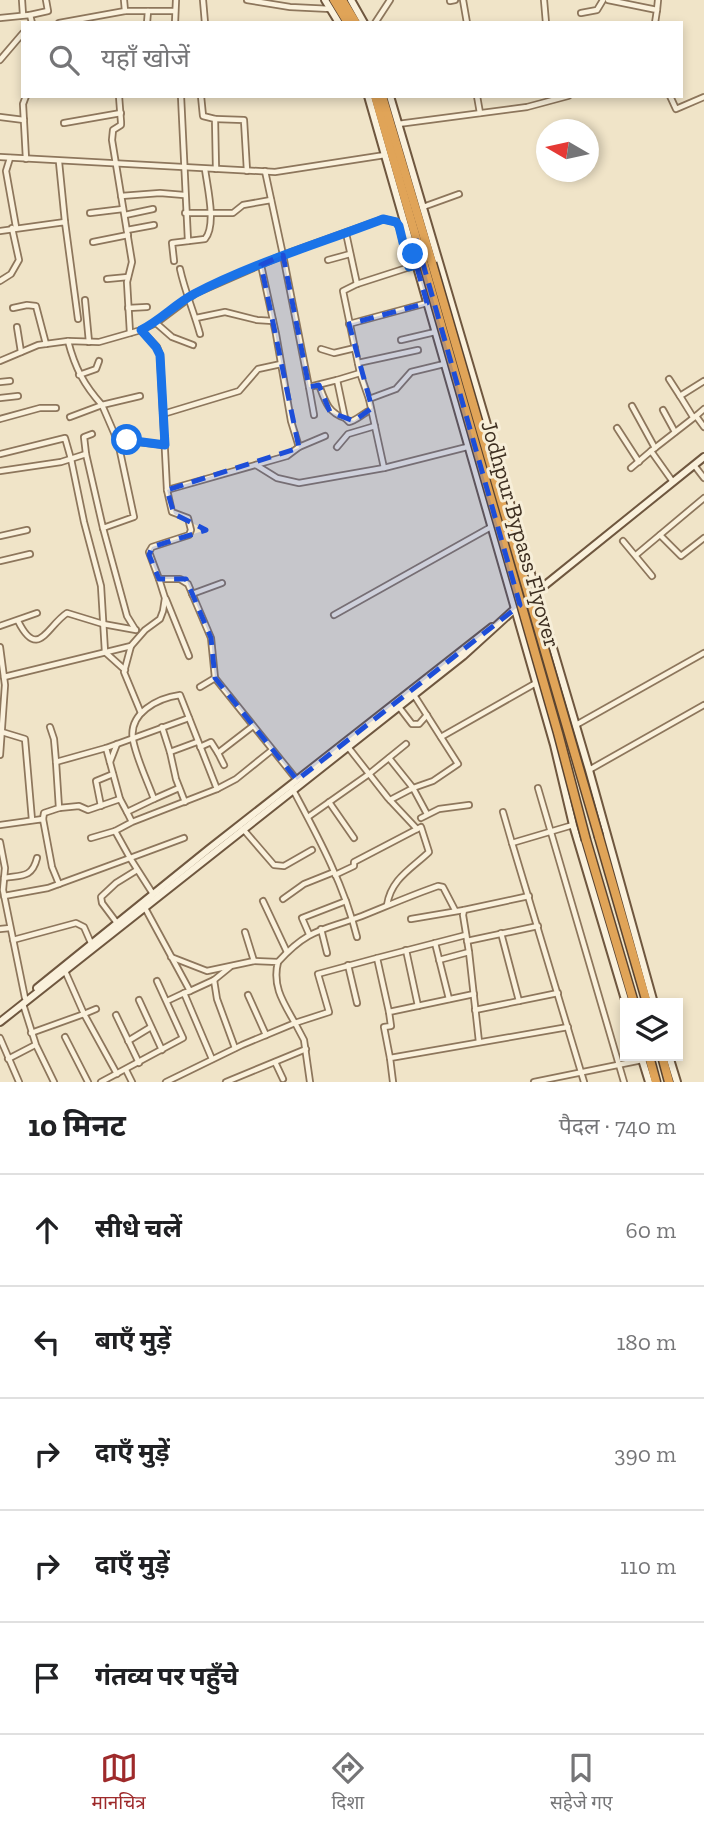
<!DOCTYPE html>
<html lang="hi">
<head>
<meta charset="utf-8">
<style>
	body { margin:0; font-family:"Zilla Slab","Noto Sans Devanagari",serif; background:#f2f2f2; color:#202124 }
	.controls { position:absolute; right:21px; bottom:21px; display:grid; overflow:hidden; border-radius:0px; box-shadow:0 4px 10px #0003 }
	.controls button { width:63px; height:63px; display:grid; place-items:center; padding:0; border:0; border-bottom:2px solid #e0e0e0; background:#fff; color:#202124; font:35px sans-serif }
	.compass { position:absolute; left:536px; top:119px; width:63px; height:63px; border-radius:50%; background:#fff; box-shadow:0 4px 10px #0003; rotate:279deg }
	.stop { position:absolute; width:21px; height:21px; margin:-16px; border:5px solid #1a73e8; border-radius:50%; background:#fff }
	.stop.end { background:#1a73e8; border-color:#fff; box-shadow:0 2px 7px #0008 }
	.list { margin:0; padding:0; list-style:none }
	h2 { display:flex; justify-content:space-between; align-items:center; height:91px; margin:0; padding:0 28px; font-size:30px }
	h2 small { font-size:23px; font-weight:400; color:#757577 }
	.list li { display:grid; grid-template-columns:46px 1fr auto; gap:21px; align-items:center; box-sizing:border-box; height:112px; padding:0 28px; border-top:2px solid #e0e0e0 }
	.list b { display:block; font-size:26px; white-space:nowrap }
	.list em { font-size:23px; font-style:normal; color:#757577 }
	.icon { flex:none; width:38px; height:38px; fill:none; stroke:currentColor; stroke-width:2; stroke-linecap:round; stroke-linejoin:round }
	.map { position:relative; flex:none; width:704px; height:1082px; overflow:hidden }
	.search { position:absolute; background:#fff; box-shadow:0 4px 10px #0003; left:21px; right:21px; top:21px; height:77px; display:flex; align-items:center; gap:18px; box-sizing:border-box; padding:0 24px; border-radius:0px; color:#757577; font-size:26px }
	.sheet { height:651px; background:#fff }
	nav { display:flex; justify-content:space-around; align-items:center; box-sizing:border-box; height:98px; border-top:2px solid #e0e0e0; background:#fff; font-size:19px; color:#757577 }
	nav a { display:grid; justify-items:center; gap:4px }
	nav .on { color:#9e2a2b }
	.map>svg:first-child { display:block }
</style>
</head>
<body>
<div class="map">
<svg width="704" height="1082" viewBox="0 0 704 1082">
	<rect width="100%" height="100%" fill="#f0e4c8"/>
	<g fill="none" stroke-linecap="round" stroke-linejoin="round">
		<g stroke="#8d765c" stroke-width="8">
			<g id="street">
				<path d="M22 0 23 15"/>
				<path d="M203 0 205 23"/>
				<path d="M247 0 290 7 331 9"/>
				<path d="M463 0 467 23"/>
				<path d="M544 0 546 23"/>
				<path d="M608 0 657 10 655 23"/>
				<path d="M450 1 455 0"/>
				<path d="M657 10 658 0"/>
				<path d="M125 11H175"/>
				<path d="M581 13 597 10 603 0"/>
				<path d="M30 15 48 11 46 0"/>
				<path d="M0 18 30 15 32 23"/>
				<path d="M59 23 125 11 124 0"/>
				<path d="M147 23 148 11"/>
				<path d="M175 23 176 0"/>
				<path d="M375 23 390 0"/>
				<path d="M0 60 23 33"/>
				<path d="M26 96 23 104 26 159"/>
				<path d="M119 96 121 122V125L113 130 112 140 132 262 127 282 130 333"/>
				<path d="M181 96 188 241"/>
				<path d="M201 96 203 116 215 119 216 169"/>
				<path d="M477 96 480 113"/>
				<path d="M670 96 676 109 704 97"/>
				<path d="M0 117 24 120"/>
				<path d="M215 119 244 120 247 171"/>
				<path d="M64 123 121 113"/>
				<path d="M398 124 527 107 568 96"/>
				<path d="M0 157 275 172 385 155"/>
				<path d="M10 158 6 171 16 227"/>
				<path d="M59 162 65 222"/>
				<path d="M121 196 160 193 184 195"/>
				<path d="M423 207 459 194"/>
				<path d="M90 213 123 209"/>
				<path d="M185 213H233L243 205 271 200"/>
				<path d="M125 215 153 209"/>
				<path d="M127 230 154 225"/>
				<path d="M0 231 65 222 78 319"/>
				<path d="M346 233 357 284"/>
				<path d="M93 242 128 235"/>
				<path d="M328 260 350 254"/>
				<path d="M174 261 172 243 205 239C217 225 207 186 205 169"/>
				<path d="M261 265 276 334 291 421 299 447"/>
				<path d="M416 265 357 284 343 291 360 373 369 399 384 468 467 447"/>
				<path d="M180 269C185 292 194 312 200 334"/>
				<path d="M107 279 128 277"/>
				<path d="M0 281 11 274 19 260 12 228"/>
				<path d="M85 300 89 342"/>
				<path d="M13 308 27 305 36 306 46 344"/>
				<path d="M128 308 147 307"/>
				<path d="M196 318 225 312 257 320 273 321"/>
				<path d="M156 323 172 337 193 345"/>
				<path d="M349 324 427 303"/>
				<path d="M17 327 21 352"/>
				<path d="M141 330 157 347 160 355 167 490 172 512 188 518 191 530 189 535 152 547 149 552 159 579H180L188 584 211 638 215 678 297 780"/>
				<path d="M401 340 435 332"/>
				<path d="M68 341C75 368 84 385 102 405L70 417"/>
				<path d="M321 349 334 353 355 348"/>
				<path d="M0 361 38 345 68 341 99 342 141 330 156 323 196 293 283 255 265 171"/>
				<path d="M358 363 418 350"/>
				<path d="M79 375 96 369 99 361"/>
				<path d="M669 379 680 396"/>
				<path d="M337 380 360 373"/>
				<path d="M0 382 10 381"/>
				<path d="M319 385C325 401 328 413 345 418"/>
				<path d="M309 387 314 415"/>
				<path d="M0 398 18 396"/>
				<path d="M369 399 396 389 411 372 444 364"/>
				<path d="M632 406 655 448"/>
				<path d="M371 410C363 413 356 421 349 422L345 418 337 380 309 387 283 255 383 219 396 222 399 226 409 267"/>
				<path d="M663 410 675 432"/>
				<path d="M163 414 239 391 258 369 281 364"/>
				<path d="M696 416 704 409"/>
				<path d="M693 417 680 396 704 381"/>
				<path d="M0 419 40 408H56"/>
				<path d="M617 428 639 462"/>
				<path d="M115 435 138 442 165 445"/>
				<path d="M337 447 348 434 375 426"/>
				<path d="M651 451 696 416 704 427"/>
				<path d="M0 454 65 438 71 459 84 522 101 586 105 652 125 670"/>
				<path d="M86 454 84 437 92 434"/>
				<path d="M256 465 277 478 299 483 384 468"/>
				<path d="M694 465 704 478"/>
				<path d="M631 468 651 451 673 482"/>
				<path d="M0 471 61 462 86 454 103 528 134 517 118 442 102 405 140 396"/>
				<path d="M167 490 287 456 299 447 325 436"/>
				<path d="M103 528 127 616 135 629"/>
				<path d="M660 535 681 556 704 538"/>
				<path d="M0 536 27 530"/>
				<path d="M623 541 652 576"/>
				<path d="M636 555 704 498"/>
				<path d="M0 561 30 554"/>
				<path d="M192 594 222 583"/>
				<path d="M166 599 189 656"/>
				<path d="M334 615 491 527"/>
				<path d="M18 621C38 661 47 626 67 613L103 624 136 630"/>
				<path d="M0 626 37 613"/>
				<path d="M131 646 124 672 141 713"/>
				<path d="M0 647 5 685 0 755"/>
				<path d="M4 677 131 646 145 630 160 619 163 611 165 598 159 579"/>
				<path d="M200 687 215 678"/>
				<path d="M399 707 412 724H419L427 715"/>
				<path d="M576 725 704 653"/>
				<path d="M50 727 54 739 56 762"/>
				<path d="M162 727 170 752 197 742"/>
				<path d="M2 732 25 739 32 820"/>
				<path d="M441 737 536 683"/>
				<path d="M200 747 211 742 218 753 253 726"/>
				<path d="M348 747 388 798 417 829"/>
				<path d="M170 752 176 779 185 802"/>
				<path d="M218 753 224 765"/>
				<path d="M389 758 413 788 433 781 458 764 414 695"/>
				<path d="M110 762 117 744"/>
				<path d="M589 770 704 705"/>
				<path d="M292 788C317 835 344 884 357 937"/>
				<path d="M538 788 624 1082"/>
				<path d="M217 789 236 779 272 750"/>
				<path d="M154 799 179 788"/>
				<path d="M390 800 413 788 427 814"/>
				<path d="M329 802 354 838"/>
				<path d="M101 806 96 781 113 774"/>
				<path d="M59 808 79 806 88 810 120 799"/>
				<path d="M127 812 120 799 106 748 189 718"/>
				<path d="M503 812 512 843"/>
				<path d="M308 817 369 774 406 744"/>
				<path d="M421 818 439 809 469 805"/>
				<path d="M43 819 44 813 59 808 56 762 106 748"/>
				<path d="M132 822 217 789 180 695C158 698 128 713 133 740 137 760 147 780 154 799L127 812 132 822 115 831 130 858 184 838"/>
				<path d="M0 825 43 819 52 867 59 884"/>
				<path d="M573 825 512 843 584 1082"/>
				<path d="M243 829 274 865 284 866 312 850"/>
				<path d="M91 838 115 831"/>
				<path d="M0 842 5 868 3 890 25 998"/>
				<path d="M335 875 354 866V862L421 827 429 852C411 869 391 879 387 905"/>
				<path d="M4 878C22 875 32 878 37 858"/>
				<path d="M4 896 48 888 130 858 153 894"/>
				<path d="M283 899 304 884 334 872"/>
				<path d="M263 901 287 952"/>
				<path d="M145 908 190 991 184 993"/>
				<path d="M411 919 464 910"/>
				<path d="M117 923 102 903 101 897 116 883 137 870"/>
				<path d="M0 929 10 928"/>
				<path d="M321 929 327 953"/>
				<path d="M245 932 254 961"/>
				<path d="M501 933 519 1001"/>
				<path d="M309 934 302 918 346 901"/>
				<path d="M13 940 76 923 84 927 91 943"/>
				<path d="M467 941 538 926"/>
				<path d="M435 943 449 999"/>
				<path d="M406 950 418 1006"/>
				<path d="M439 960 469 952"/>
				<path d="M278 962C309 928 322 931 362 916 387 906 412 895 438 886L443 887 455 910"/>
				<path d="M348 965 357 1003"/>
				<path d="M214 980 217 999 235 1048"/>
				<path d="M190 991 214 980 230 967"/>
				<path d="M248 995 266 1035"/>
				<path d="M139 1000 162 1050"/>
				<path d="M167 1001 184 993 212 1059"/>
				<path d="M23 1004 36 1045 54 1082"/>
				<path d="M96 1009 84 1014 117 1074"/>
				<path d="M475 1010 558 993"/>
				<path d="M389 1012 377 958 466 935"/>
				<path d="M116 1015 139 1063"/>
				<path d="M31 1033 84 1014 65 971"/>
				<path d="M65 1037 88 1082"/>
				<path d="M0 1038 19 1082"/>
				<path d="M128 1041 151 1027"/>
				<path d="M479 1042 469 952 463 915 464 910 529 896"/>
				<path d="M390 1058 384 1027 391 1026 389 1012 474 994"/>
				<path d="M8 1059 35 1045"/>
				<path d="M275 1062 283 1079"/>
				<path d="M126 1070 132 1082"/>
				<path d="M101 1082 183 1038 157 981"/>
				<path d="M166 1082 242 1045 295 1023C283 1002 272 986 278 962L254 961 207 971 171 957"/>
				<path d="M226 1082 306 1049"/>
				<path d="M310 1082 304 1040 295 1023 329 1012 318 974 377 958"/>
				<path d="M393 1082 390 1058 568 1027"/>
				<path d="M534 1082 642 1060"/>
			</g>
		</g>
		<g stroke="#6f573f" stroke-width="10">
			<g id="secondary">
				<path d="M325 0 339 23"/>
				<path d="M351 0 364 23"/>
				<path d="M368 96 554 745 573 825 626 1003"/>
				<path d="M390 96 589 770 654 1003"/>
				<path d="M534 594 704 457"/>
				<path d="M37 988 209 849 492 627"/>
				<path d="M0 1022 463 656 517 607"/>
				<path d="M641 1056 649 1082"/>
				<path d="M669 1056 677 1082"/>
			</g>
		</g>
		<g stroke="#5b4430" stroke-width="11">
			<g id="highway">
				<path d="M334 0 348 23"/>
				<path d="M342 0 356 23"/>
				<path d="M375 96 424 265"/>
				<path d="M382 96 432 263"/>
				<path d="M599 837 647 1003"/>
				<path d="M586 840 634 1003"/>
				<path d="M649 1056 656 1082"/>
				<path d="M662 1056 669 1082"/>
			</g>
		</g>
		<use href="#street" stroke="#faf1dc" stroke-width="4.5"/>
		<use href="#secondary" stroke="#faf1dc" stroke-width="6"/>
		<use href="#highway" stroke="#e0a458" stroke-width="8"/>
		<g stroke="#5b4430" stroke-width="11" stroke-linecap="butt">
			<g id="highway-bridge">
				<path d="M432 263 599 837"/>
				<path d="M424 265 558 733 586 840"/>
			</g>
		</g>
		<use href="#highway-bridge" stroke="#e0a458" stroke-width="8"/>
	</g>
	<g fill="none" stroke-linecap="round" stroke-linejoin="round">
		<path stroke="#1a73e8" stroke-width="9" d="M127 440 165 445 160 355 156 347 141 330C161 320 175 304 194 294 253 263 321 243 383 219L396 222 399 226 409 267 416 265 413 254"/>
	</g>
	<path fill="#1d4ed8" fill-opacity="0.2" stroke="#1d4ed8" stroke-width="5" stroke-dasharray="14 9" stroke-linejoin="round" d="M416 239 520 605 297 780 215 678 211 638 186 579H159L149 555 152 547 206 530 174 514 167 490 299 448 261 265 283 255 309 387 319 385 330 412 354 421 372 408 349 324 427 303 413 254Z"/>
	<g text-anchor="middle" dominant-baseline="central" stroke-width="6" stroke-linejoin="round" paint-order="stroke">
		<g font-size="23" fill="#3d2e20" stroke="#f7eed8">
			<text transform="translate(521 534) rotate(74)">Jodhpur Bypass Flyover</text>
		</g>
	</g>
</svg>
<div class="controls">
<button><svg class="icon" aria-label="layers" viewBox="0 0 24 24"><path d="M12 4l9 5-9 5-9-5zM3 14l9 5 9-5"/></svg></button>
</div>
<svg class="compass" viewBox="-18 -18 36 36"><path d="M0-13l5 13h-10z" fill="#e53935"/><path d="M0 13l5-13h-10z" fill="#757577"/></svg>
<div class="stop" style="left:127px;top:440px"></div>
<div class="stop end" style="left:413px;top:254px"></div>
<div class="search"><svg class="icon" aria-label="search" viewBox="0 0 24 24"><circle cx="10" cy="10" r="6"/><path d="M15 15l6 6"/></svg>यहाँ खोजें</div>
</div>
<section class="sheet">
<h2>10 मिनट<small>पैदल · 740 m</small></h2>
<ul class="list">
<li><svg class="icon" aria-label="ahead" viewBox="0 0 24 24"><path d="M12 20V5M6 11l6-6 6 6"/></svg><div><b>सीधे चलें</b></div><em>60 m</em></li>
<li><svg class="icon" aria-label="left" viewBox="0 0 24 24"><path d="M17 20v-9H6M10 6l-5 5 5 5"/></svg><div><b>बाएँ मुड़ें</b></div><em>180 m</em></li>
<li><svg class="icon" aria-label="right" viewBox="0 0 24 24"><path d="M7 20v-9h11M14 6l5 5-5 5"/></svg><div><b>दाएँ मुड़ें</b></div><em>390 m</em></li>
<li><svg class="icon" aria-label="right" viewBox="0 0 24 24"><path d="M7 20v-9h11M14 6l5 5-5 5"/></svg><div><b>दाएँ मुड़ें</b></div><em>110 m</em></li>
<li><svg class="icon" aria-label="arrive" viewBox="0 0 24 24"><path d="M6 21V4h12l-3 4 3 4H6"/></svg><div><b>गंतव्य पर पहुँचे</b></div></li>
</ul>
</section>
<nav>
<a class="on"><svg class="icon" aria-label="map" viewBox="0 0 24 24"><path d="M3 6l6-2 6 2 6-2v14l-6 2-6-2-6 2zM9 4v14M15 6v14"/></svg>मानचित्र</a>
<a><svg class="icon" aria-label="directions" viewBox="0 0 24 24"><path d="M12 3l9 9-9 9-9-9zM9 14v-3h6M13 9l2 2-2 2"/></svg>दिशा</a>
<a><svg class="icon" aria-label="saved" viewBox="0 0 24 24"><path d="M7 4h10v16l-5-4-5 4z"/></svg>सहेजे गए</a>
</nav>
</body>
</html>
